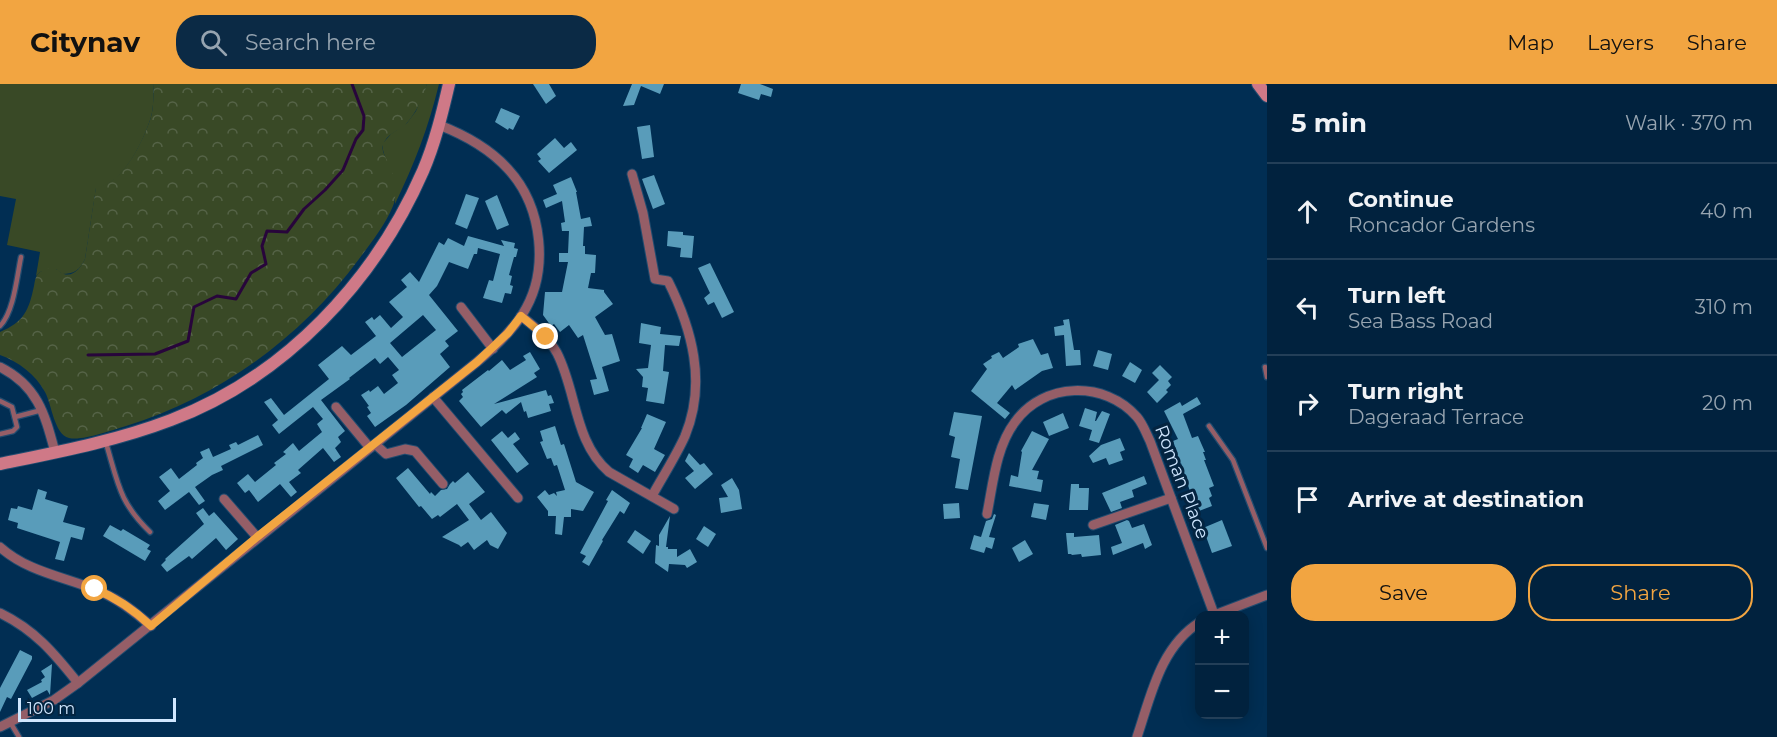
<!DOCTYPE html>
<html lang="en">
<head>
<meta charset="utf-8">
<style>
	body { margin:0; font-family:Montserrat,sans-serif; background:#0b2a45; color:#f1f3f6 }
	.controls { position:absolute; right:18px; bottom:18px; display:grid; overflow:hidden; border-radius:12px; box-shadow:0 3px 15px #0003 }
	.controls button { width:54px; height:54px; display:grid; place-items:center; padding:0; border:0; border-bottom:2px solid #233f58; background:#01223e; color:#f1f3f6; font:30px sans-serif }
	.scale { position:absolute; left:18px; bottom:15px; width:158px; box-sizing:border-box; padding-left:6px; border:3px solid #d0e7ff; border-top:0; font-size:16px; line-height:21px; white-space:nowrap; color:#d0e7ff; -webkit-text-stroke:4px #042440; paint-order:stroke }
	.stop { position:absolute; width:18px; height:18px; margin:-14px; border:4px solid #f2a541; border-radius:50%; background:#fff }
	.stop.end { background:#f2a541; border-color:#fff; box-shadow:0 2px 6px #0008 }
	.list { margin:0; padding:0; list-style:none }
	h2 { display:flex; justify-content:space-between; align-items:center; height:78px; margin:0; padding:0 24px; font-size:26px }
	h2 small { font-size:20px; font-weight:400; color:#96a4b0 }
	.list li { display:grid; grid-template-columns:39px 1fr auto; gap:18px; align-items:center; box-sizing:border-box; height:96px; padding:0 24px; border-top:2px solid #233f58 }
	.list b { display:block; font-size:22px; white-space:nowrap }
	.list p { margin:0; font-size:20px; white-space:nowrap; color:#96a4b0 }
	.list em { font-size:20px; font-style:normal; color:#96a4b0 }
	.actions { display:flex; gap:12px; padding:18px 24px }
	.actions a { flex:1; padding:14px 0; border:2px solid #f2a541; border-radius:24px; text-align:center; font-size:21px; color:#f2a541 }
	.actions .main { background:#f2a541; color:#111 }
	.icon { flex:none; width:33px; height:33px; fill:none; stroke:currentColor; stroke-width:2; stroke-linecap:round; stroke-linejoin:round }
	.map { position:relative; flex:none; width:1267px; height:653px; overflow:hidden }
	header { display:flex; align-items:center; gap:36px; box-sizing:border-box; height:84px; padding:0 30px; background:#f2a541; color:#111 }
	header strong { font-size:28px }
	nav { display:flex; gap:33px; margin-inline-start:auto; font-size:21px }
	.search { width:420px; height:54px; background:#0b2a45; display:flex; align-items:center; gap:15px; box-sizing:border-box; padding:0 21px; border-radius:24px; color:#96a4b0; font-size:22px }
	main { display:flex }
	aside { flex:1; background:#01223e }
	.map>svg:first-child { display:block }
</style>
</head>
<body>
<header>
<strong>Citynav</strong>
<div class="search"><svg class="icon" aria-label="search" viewBox="0 0 24 24"><circle cx="10" cy="10" r="6"/><path d="M15 15l6 6"/></svg>Search here</div>
<nav><a>Map</a><a>Layers</a><a>Share</a></nav>
</header>
<main>
<div class="map">
<svg width="1267" height="653" viewBox="0 0 1267 653">
	<defs>
		<pattern id="forest-crowns" width="20" height="18" patternUnits="userSpaceOnUse" patternTransform="scale(1.5)"><rect width="20" height="18" fill="#394926"/><path d="M2 6a3 3 0 1 1 6 0M12 15a3 3 0 1 1 6 0" fill="none" stroke="#556347"/></pattern>
	</defs>
	<rect width="100%" height="100%" fill="#012e53"/>
	<g fill="#394926">
		<path d="M0 0H154C153 10 154 23 151 33 144 56 123 101 96 104L85 175C80 186 74 190 62 190L56 185 40 188 36 192 40 168 7 161 16 115 0 112Z"/>
		<path d="M427 0H439C429 42 414 81 395 120V109L383 66V59L391 50 407 39 416 27Z"/>
	</g>
	<path fill="url(#forest-crowns)" d="M154 0H427C423 14 416 29 406 40 399 47 386 50 383 61 381 68 387 75 390 82 394 93 398 110 393 122 385 141 371 159 359 175 301 254 219 313 126 342 112 346 83 357 69 354 54 350 52 321 45 308 35 290 19 278 0 271V248C24 238 29 226 34 202 35 197 35 193 39 189 43 186 51 183 56 185 61 187 59 189 64 190 74 193 81 183 85 175L96 103C123 101 144 55 151 33 154 23 153 10 154 0Z"/>
	<g fill="none" stroke-linecap="round" stroke-linejoin="round">
		<path stroke="#28053b" stroke-width="3" d="M88 271 155 270 188 257 194 223 217 212 236 215 251 189 266 180 262 162 267 147 287 148 304 125 325 106 343 86 356 55 363 46 364 32 352 0"/>
	</g>
	<g fill="#599cba" fill-rule="evenodd">
		<path d="M533 0H549L556 12 546 20Z"/>
		<path d="M632 0H664L660 10 641 2 634 21 623 22Z"/>
		<path d="M741 0H760L773 5 771 13 761 10 759 16 738 9Z"/>
		<path d="M501 24 520 32 513 46 509 44 508 46 495 38Z"/>
		<path d="M650 41 654 73 642 75 637 43Z"/>
		<path d="M555 54 564 64 571 58 577 66 549 89 538 77 541 75 537 70Z"/>
		<path d="M654 91 665 120 653 125 642 95Z"/>
		<path d="M571 93 577 108H576L581 135 590 133 592 142 584 143 583 162H585V170L596 171 595 189H591L588 204 604 206V208L613 220 595 233 605 251 612 250 620 277 602 283 609 307 594 311 590 296 597 295 583 251 578 254 569 241 560 248 554 240 551 242 543 231 545 208H562L568 178H559V169H568L569 147H562L561 139 565 138 562 117 546 124 543 116 557 110 553 101Z"/>
		<path d="M466 110 479 114 467 145 455 140Z"/>
		<path d="M497 111 509 141 497 146 485 117Z"/>
		<path d="M668 147 683 148V151L694 152 692 174 680 173 681 164 667 162Z"/>
		<path d="M468 152 504 162 501 156 515 159 514 164 518 165 516 173H514L509 191 512 192 510 201 513 202 511 210 505 209 502 219 483 214 489 196 493 197 500 170 478 164 477 170H474L468 185 449 178 437 202 429 211 458 247 445 257 449 262 440 270 450 283 406 321 375 343 367 332 371 329 367 323 369 322 361 311 369 306 370 308 378 302 384 310 398 299 392 291 399 286 388 273 380 280 375 274 349 294 350 295 321 316 345 347 338 353 341 358 335 364 341 373 334 378 323 364 298 386 301 389 289 398 297 408 291 413 280 400 258 418 249 406 245 409 237 399 248 390 255 398 276 381 274 379 286 370 283 368 293 359 299 367 322 348 317 340 323 335 313 323 279 350 272 341 278 336 264 318 271 314 284 331 329 295 318 281 342 262 351 271 376 252 365 238 372 233 374 236 380 231 391 244 403 233 389 218 407 203 401 196 410 188 419 198 439 158 444 161 448 154 464 162ZM423 231 436 246 402 273 390 259Z"/>
		<path d="M710 179 734 228 722 234 714 218 708 221 704 214 710 209 698 184Z"/>
		<path d="M1069 235 1074 266H1080L1081 281 1066 282 1064 251 1055 252 1054 243 1064 241 1063 236Z"/>
		<path d="M641 239 661 243 660 250 681 252 679 262 665 261 663 287 669 288 664 320 646 317 648 304 642 303 643 293 636 285 648 284 651 261 639 259Z"/>
		<path d="M1033 255 1041 271 1048 269 1053 284 1042 287 1015 306 1012 301 997 319 1010 329 1005 335 971 307 987 285 983 280 992 274 991 272 999 268 1003 274 1019 263 1018 260Z"/>
		<path d="M1098 266 1112 270 1108 286 1093 282Z"/>
		<path d="M530 268 540 285 534 289 537 293 494 320 546 306 548 312 551 311 554 319 549 320 551 327 528 334 526 327 524 328 521 318 506 330 502 326 481 343 459 317 463 313 461 310 463 308 462 306 488 286 489 287 502 276 510 286 526 276 523 272Z"/>
		<path d="M1130 278 1142 286 1135 299 1122 292Z"/>
		<path d="M1160 281 1172 293 1168 297 1171 301 1166 306 1168 308 1157 319 1147 308 1159 296 1152 289Z"/>
		<path d="M1197 313 1201 320 1183 330 1192 354 1198 352 1201 359 1205 368H1203L1206 376H1204L1214 402 1209 404 1212 412 1209 414 1212 422 1199 427 1195 417H1193L1181 379 1177 381 1173 369 1177 368 1173 357 1178 355 1164 327 1180 318 1182 322Z"/>
		<path d="M1085 324 1097 328 1095 337H1096L1102 327 1110 330 1099 359 1089 356 1092 346 1079 342Z"/>
		<path d="M954 328 982 332 968 406 955 404 960 375 951 373 955 353 949 351Z"/>
		<path d="M1063 329 1069 344 1049 352 1043 338Z"/>
		<path d="M647 330 666 338 654 365 665 371 655 388 643 381 638 389 629 383 633 375 626 371 642 344H641Z"/>
		<path d="M555 342 561 361 564 360 576 398 594 408 583 427 571 425V433H564L562 451 555 450 556 432H548V427L537 413 545 406 549 411 554 409 557 412 556 408 565 406 557 381 554 382 551 374 547 375 540 358 543 357 540 347Z"/>
		<path d="M502 347 508 354 515 348 520 355 513 360 529 380 517 389 491 356Z"/>
		<path d="M1032 347 1049 355 1032 386 1039 387 1037 395 1043 396 1041 408 1009 402 1011 391 1018 393 1022 368 1021 367Z"/>
		<path d="M258 351 263 361 221 382 223 386 212 391 195 403 205 417 199 421 189 408 165 426 158 417 170 407 159 393 171 384 179 395 197 381 196 379 203 374 200 368 209 364 213 373 231 365 229 361 236 358 238 361Z"/>
		<path d="M1120 354 1125 366 1120 368 1123 376 1109 381 1106 374 1093 379 1089 372 1101 361Z"/>
		<path d="M689 369 700 381 704 379 713 390 695 405 685 394 694 387 685 377Z"/>
		<path d="M408 384 430 410 431 408 435 412 441 406 447 405 450 400 453 397 455 399 468 388 485 408 469 420 481 436 491 428 507 449 498 465 490 461 487 456 474 466 468 458 461 463 459 461 442 453 469 436 457 420 440 433 438 431 432 435 421 422 419 423 396 394Z"/>
		<path d="M1144 392 1147 400 1132 406 1134 413 1120 418 1122 424 1111 428 1102 409Z"/>
		<path d="M732 394 739 406 742 425 721 429 719 414 728 413 721 401Z"/>
		<path d="M1071 400H1079V404H1089L1088 426H1069Z"/>
		<path d="M38 405 47 408 45 415 68 422 63 438 85 444 82 456 71 453 64 477 55 475 60 458 17 444 18 439 8 436 11 424 17 425 18 422 32 426Z"/>
		<path d="M612 406 630 419 624 430 620 427 602 456 603 457 589 482 582 478 586 472 580 469 608 417 606 416Z"/>
		<path d="M959 419 960 434 944 435 943 420Z"/>
		<path d="M1034 419 1049 421 1046 436 1031 433Z"/>
		<path d="M203 424 209 432 214 428 238 455 226 466 216 454 192 475 189 472 167 488 161 481 166 476 165 475 204 440 196 429Z"/>
		<path d="M994 430 996 431 989 453 995 454 992 465 986 463 984 469 970 465 974 451 981 453 986 437 992 435Z"/>
		<path d="M670 432 666 463H668V465H677V473L690 465 697 478 687 484 685 481 669 480 668 488 655 479 656 461 659 462V451Z"/>
		<path d="M1127 436 1129 437 1132 444 1144 440 1152 461 1145 465 1143 459 1113 471 1111 463 1122 459 1115 441Z"/>
		<path d="M1222 436 1232 462 1212 469 1203 444Z"/>
		<path d="M110 441 121 447 123 445 150 461 147 465 151 467 145 477 103 452Z"/>
		<path d="M704 442 716 450 708 463 696 455Z"/>
		<path d="M635 446 651 457 643 470 627 458Z"/>
		<path d="M1066 449H1074V453L1099 451 1101 471 1082 473 1081 470 1072 471 1071 470H1068Z"/>
		<path d="M1025 456 1033 470 1019 478 1012 464Z"/>
		<path d="M20 566 32 572V575L11 615 7 613 0 628V604Z"/>
		<path d="M52 580 50 611 47 606 32 614 27 606 42 598 41 596 45 593 41 587Z"/>
	</g>
	<g fill="none" stroke-linecap="round" stroke-linejoin="round">
		<g stroke="#224c6f" stroke-width="7">
			<g id="lane">
				<path d="M0 242C14 228 17 192 21 173"/>
				<path d="M1265 283 1267 293"/>
				<path d="M0 317 12 323 17 343 13 347 0 350"/>
				<path d="M15 333 42 326"/>
				<path d="M1209 342 1233 376 1267 464"/>
				<path d="M106 359C118 399 119 418 150 448"/>
				<path d="M10 638 19 653"/>
			</g>
		</g>
		<g stroke="#224c6f" stroke-width="11">
			<g id="street">
				<path d="M632 90 643 129 655 195 668 197C692 245 707 299 685 352 676 372 663 392 652 412"/>
				<path d="M461 223 493 265"/>
				<path d="M521 232C535 243 548 253 557 269 577 308 574 358 609 388L674 425"/>
				<path d="M0 283C38 302 45 331 55 368"/>
				<path d="M433 313 518 414"/>
				<path d="M336 323 370 364"/>
				<path d="M375 360 386 370 405 365 415 367 443 400"/>
				<path d="M224 415 257 453"/>
				<path d="M987 430C993 400 996 363 1015 338 1043 298 1105 296 1137 333 1143 340 1146 349 1150 357L1214 530"/>
				<path d="M1093 441 1171 414"/>
				<path d="M0 463C29 489 67 493 101 508 120 516 135 528 151 542"/>
				<path d="M0 529C35 546 54 569 78 599"/>
				<path d="M1212 532 1267 511"/>
				<path d="M0 643 54 616 78 599 477 278C494 264 510 249 522 231 550 188 543 123 508 85 489 64 465 51 439 41"/>
				<path d="M1137 653C1151 612 1160 563 1200 538"/>
			</g>
		</g>
		<g stroke="#224c6f" stroke-width="14">
			<g id="secondary">
				<path d="M1258 0 1267 12"/>
				<path d="M0 380C58 368 116 357 171 336 285 293 375 197 423 87 435 59 442 30 449 0"/>
			</g>
		</g>
		<use href="#lane" stroke="#955e67" stroke-width="4.5"/>
		<use href="#street" stroke="#955e67" stroke-width="9"/>
		<use href="#secondary" stroke="#cf7987" stroke-width="12"/>
	</g>
	<g fill="none" stroke-linecap="round" stroke-linejoin="round">
		<path stroke="#f2a541" stroke-width="8" d="M95 505C117 514 134 526 151 542L257 453 477 278 508 249 521 232 546 253"/>
	</g>
	<g text-anchor="middle" dominant-baseline="central" stroke-width="6" stroke-linejoin="round" paint-order="stroke">
		<g font-size="18" fill="#d0e7ff" stroke="#042440">
			<text transform="translate(1182 398) rotate(69)">Roman Place</text>
		</g>
	</g>
</svg>
<div class="controls">
<button>+</button>
<button>−</button>
</div>
<div class="scale">100 m</div>
<div class="stop" style="left:95px;top:505px"></div>
<div class="stop end" style="left:546px;top:253px"></div>
</div>
<aside>
<h2>5 min<small>Walk · 370 m</small></h2>
<ul class="list">
<li><svg class="icon" aria-label="ahead" viewBox="0 0 24 24"><path d="M12 20V5M6 11l6-6 6 6"/></svg><div><b>Continue</b><p>Roncador Gardens</p></div><em>40 m</em></li>
<li><svg class="icon" aria-label="left" viewBox="0 0 24 24"><path d="M17 20v-9H6M10 6l-5 5 5 5"/></svg><div><b>Turn left</b><p>Sea Bass Road</p></div><em>310 m</em></li>
<li><svg class="icon" aria-label="right" viewBox="0 0 24 24"><path d="M7 20v-9h11M14 6l5 5-5 5"/></svg><div><b>Turn right</b><p>Dageraad Terrace</p></div><em>20 m</em></li>
<li><svg class="icon" aria-label="arrive" viewBox="0 0 24 24"><path d="M6 21V4h12l-3 4 3 4H6"/></svg><div><b>Arrive at destination</b></div></li>
</ul>
<div class="actions"><a class="main">Save</a><a>Share</a></div>
</aside>
</main>
</body>
</html>
